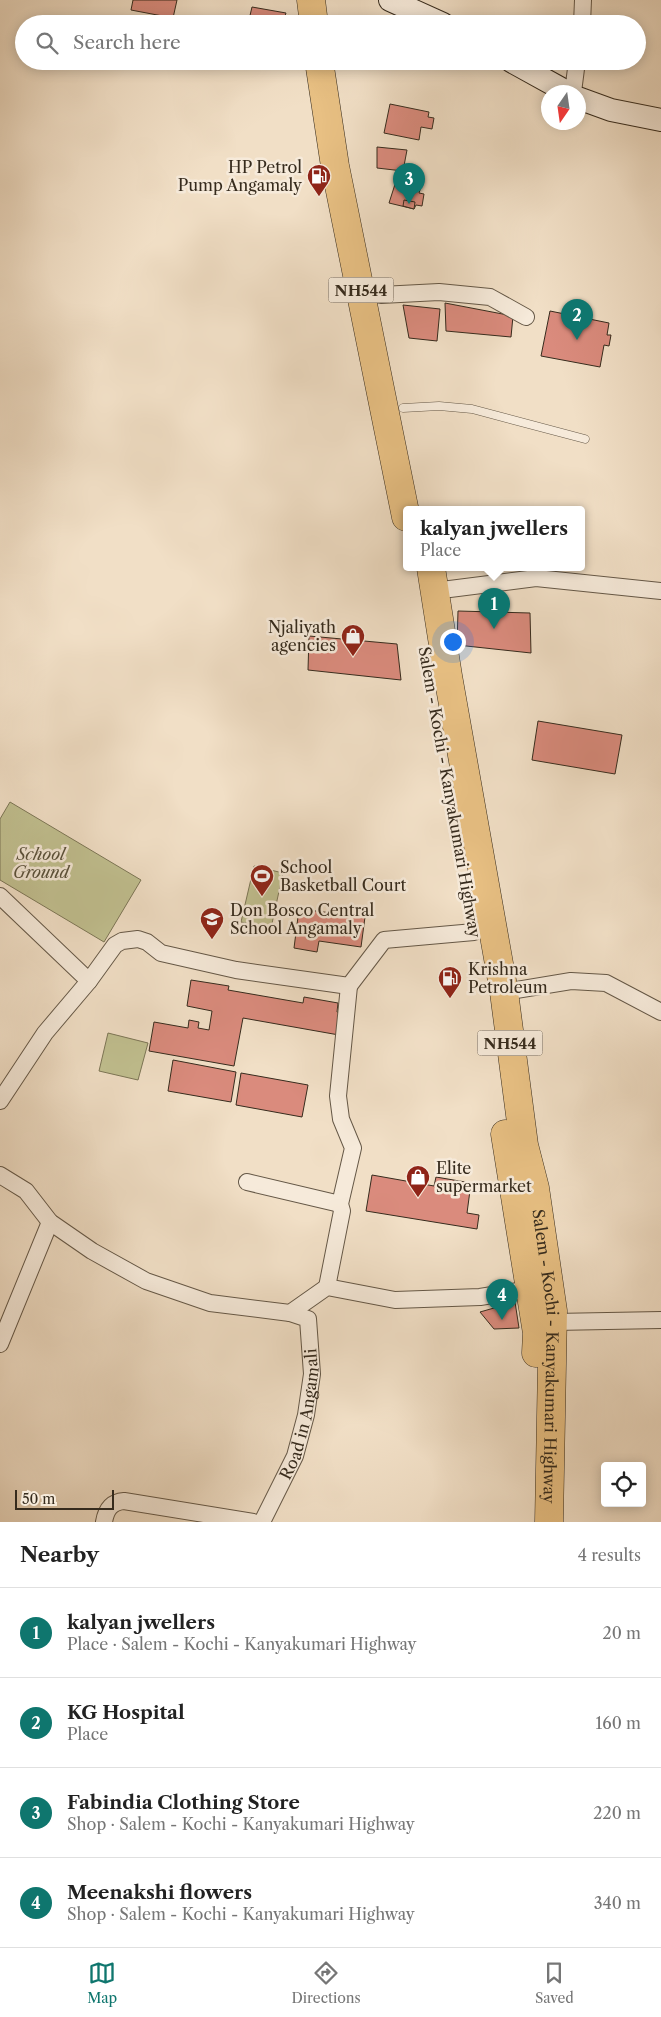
<!DOCTYPE html>
<html lang="en">
<head>
<meta charset="utf-8">
<style>
	body { margin:0; font-family:"Libre Caslon Text",serif; background:#f6f6f6; color:#222 }
	.controls { position:absolute; right:15px; bottom:15px; display:grid; overflow:hidden; border-radius:5px; box-shadow:0 2px 12px #0003 }
	.controls button { width:45px; height:45px; display:grid; place-items:center; padding:0; border:0; border-bottom:1px solid #e0e0e0; background:#fff; color:#222; font:25px sans-serif }
	.compass { position:absolute; left:541px; top:85px; width:45px; height:45px; border-radius:50%; background:#fff; box-shadow:0 2px 12px #0003; rotate:193deg }
	.scale { position:absolute; left:15px; bottom:12px; width:99px; box-sizing:border-box; padding-left:5px; border:2px solid #362b1d; border-top:0; font-size:14px; line-height:18px; white-space:nowrap; color:#362b1d; -webkit-text-stroke:4px #f6eada; paint-order:stroke }
	.you { position:absolute; left:452px; top:641px; width:18px; height:18px; margin:-12px; border:4px solid #fff; border-radius:50%; background:#1a73e8; box-shadow:0 0 0 8px #1a73e833 }
	.badge { display:grid; place-items:center; width:32px; height:32px; border-radius:50%; background:#0f766e; color:#fff; font-size:16px; font-weight:700 }
	.pin { position:absolute; translate:-50% -41px; filter:drop-shadow(0 1px 2px #0008) }
	.pin::after { content:''; position:absolute; top:26px; width:18px; height:15px; background:inherit; clip-path:polygon(0 0,100% 0,50% 100%) }
	.popup { position:absolute; left:403px; top:506px; width:182px; height:65px; box-sizing:border-box; display:grid; place-content:center; border-radius:5px; background:#fff; filter:drop-shadow(0 1px 4px #0005); font-size:16px; white-space:nowrap; color:#767676 }
	.popup b { font-size:19px; color:#222 }
	.popup::after { content:''; position:absolute; left:50%; top:100%; margin-left:-10px; border:10px solid transparent; border-top-color:#fff }
	.list { margin:0; padding:0; list-style:none }
	h2 { display:flex; justify-content:space-between; align-items:center; height:65px; margin:0; padding:0 20px; font-size:21px }
	h2 small { font-size:16px; font-weight:400; color:#767676 }
	.list li { display:grid; grid-template-columns:32px 1fr auto; gap:15px; align-items:center; box-sizing:border-box; height:90px; padding:0 20px; border-top:1px solid #e0e0e0 }
	.list b { display:block; font-size:19px; white-space:nowrap }
	.list p { margin:0; font-size:16px; white-space:nowrap; color:#767676 }
	.list em { font-size:16px; font-style:normal; color:#767676 }
	.icon { flex:none; width:28px; height:28px; fill:none; stroke:currentColor; stroke-width:2; stroke-linecap:round; stroke-linejoin:round }
	.map { position:relative; flex:none; width:661px; height:1522px; overflow:hidden }
	.search { position:absolute; background:#fff; box-shadow:0 2px 12px #0003; left:15px; right:15px; top:15px; height:55px; display:flex; align-items:center; gap:12px; box-sizing:border-box; padding:0 18px; border-radius:28px; color:#767676; font-size:19px }
	.sheet { height:425px; background:#fff }
	nav { display:flex; justify-content:space-around; align-items:center; box-sizing:border-box; height:70px; border-top:1px solid #e0e0e0; background:#fff; font-size:14px; color:#767676 }
	nav a { display:grid; justify-items:center; gap:2px }
	nav .on { color:#0f766e }
	.map>svg:first-child { display:block }
</style>
</head>
<body>
<div class="map">
<svg width="661" height="1522" viewBox="0 0 661 1522">
	<rect width="100%" height="100%" fill="#f1dfc6"/>
	<filter id="stains"><feTurbulence type="fractalNoise" baseFrequency=".004" numOctaves="4"/><feColorMatrix values="0 0 0 0 .2 0 0 0 0 .09 0 0 0 0 .02 0 0 0 .5 -.17"/></filter>
	<radialGradient id="worn" r=".72"><stop offset=".6" stop-color="#630" stop-opacity="0"/><stop offset="1" stop-color="#630" stop-opacity=".3"/></radialGradient>
	<g fill="#c1c090" stroke="#7c7656">
		<path d="M10 802 141 880 104 942 0 880V819Z"/>
		<path d="M254 866 283 873 271 928 241 922Z"/>
		<path d="M108 1033 148 1043 138 1080 99 1071Z"/>
	</g>
	<g fill="#da8b7d" stroke="#362b1d">
		<path d="M133 0H177L173 18 131 10Z"/>
		<path d="M252 7 286 13 282 24H248Z"/>
		<path d="M390 104 429 112 428 117 434 118 432 129 421 127 419 140 384 133Z"/>
		<path d="M377 147 407 150 403 171 377 168Z"/>
		<path d="M397 178 422 184 419 193 424 194 422 206 416 205 414 209 389 203Z"/>
		<path d="M404 200 415 202 414 209 403 206Z"/>
		<path d="M445 303 513 316 511 337 446 331Z"/>
		<path d="M403 305 440 309 437 341 409 338Z"/>
		<path d="M550 311 609 323 607 335H611L609 346 604 345 600 367 541 356Z"/>
		<path d="M458 611 530 613 531 653 457 645Z"/>
		<path d="M309 636 397 644 401 680 308 670Z"/>
		<path d="M538 721 622 735 615 774 532 760Z"/>
		<path d="M299 909 365 917 361 947 319 941 317 952 294 948Z"/>
		<path d="M191 980 229 986 228 990 303 1003 304 997 338 1003 337 1012 348 1014 339 1035 243 1018 234 1066 149 1051 154 1022 188 1028 189 1020 199 1022 198 1028 209 1030 212 1011 187 1006Z"/>
		<path d="M173 1060 236 1072 231 1102 168 1091Z"/>
		<path d="M241 1073 308 1085 302 1117 236 1105Z"/>
		<path d="M372 1175 434 1186 436 1177 471 1183 467 1213 479 1215 477 1229 366 1211Z"/>
		<path d="M515 1302 519 1328 494 1329 480 1312Z"/>
	</g>
	<g fill="none" stroke-linecap="round" stroke-linejoin="round">
		<g stroke="#655847" stroke-width="9">
			<path id="lane" d="M403 408 439 406 472 409 585 439"/>
		</g>
		<g stroke="#655847" stroke-width="18">
			<g id="street">
				<path d="M582 24 583 0"/>
				<path d="M573 92 577 61"/>
				<path d="M381 295 439 292 490 297 526 317"/>
				<path d="M434 591 536 578 661 591"/>
				<path d="M0 896 89 981"/>
				<path d="M504 992 571 981 606 983 661 1012"/>
				<path d="M0 1101 45 1033 89 981 115 945 122 941 138 939 147 942 161 953 236 970 349 986 384 940 474 932"/>
				<path d="M0 1175 26 1191 50 1222 92 1251 146 1281 210 1303 290 1313 327 1287 395 1300 480 1297 530 1289"/>
				<path d="M247 1182 340 1204"/>
				<path d="M327 1287 342 1211 340 1204 353 1148 341 1119 338 1096 349 986"/>
				<path d="M554 1322 661 1320"/>
				<path d="M0 1344 50 1222"/>
				<path d="M104 1522C106 1510 111 1502 124 1501L253 1522"/>
				<path id="s1" d="M262 1522 295 1456 306 1415 312 1374 308 1319 290 1313"/>
			</g>
		</g>
		<g stroke="#362b1d" stroke-width="24">
			<g id="secondary">
				<path d="M390 0 443 24"/>
				<path d="M511 61 567 92"/>
				<path d="M578 98 611 110 661 120"/>
			</g>
		</g>
		<g stroke="#362b1d" stroke-width="29">
			<g id="highway">
				<path d="M311 0 314 24"/>
				<path d="M319 61 335 166 406 517"/>
				<path id="s2" d="M431 568 448 676 504 992 524 1145 535 1188 553 1311 549 1522"/>
				<path d="M505 1134 537 1333 536 1353"/>
			</g>
		</g>
		<use href="#lane" stroke="#f6eada" stroke-width="8"/>
		<use href="#street" stroke="#f6eada" stroke-width="16"/>
		<use href="#secondary" stroke="#f6eada" stroke-width="22"/>
		<use href="#highway" stroke="#e8c083" stroke-width="28"/>
	</g>
	<defs>
		<g id="fuel-pin" transform="scale(1.25)"><path d="M0 17L-7.5 6A9.5 9.5 0 1 1 7.5 6Z" fill="#8f2418" stroke="#f6eada"/><path d="M-5.5-6h7V0h2V4h1.3V-2.5L3-4.5l.8-.8L6-3V5H2.5V1h-1V6h-7ZM-4.2-4.7v3.2H.2V-4.7Z" fill="#fff"/></g>
		<g id="shop-pin" transform="scale(1.25)"><path d="M0 17L-7.5 6A9.5 9.5 0 1 1 7.5 6Z" fill="#8f2418" stroke="#f6eada"/><path d="M-5-2.5h2.3a2.7 3.5 0 0 1 5.4 0H5L5.5 6h-11ZM-1.5-2.5h3a1.5 2.3 0 0 0-3 0Z" fill="#fff"/></g>
		<g id="stadium-pin" transform="scale(1.25)"><path d="M0 17L-7.5 6A9.5 9.5 0 1 1 7.5 6Z" fill="#8f2418" stroke="#f6eada"/><path d="M0-5a6.5 5 0 1 0 0 10a6.5 5 0 1 0 0-10ZM-3.5-1.8h7v3.6h-7Z" fill="#fff"/></g>
		<g id="school-pin" transform="scale(1.25)"><path d="M0 17L-7.5 6A9.5 9.5 0 1 1 7.5 6Z" fill="#8f2418" stroke="#f6eada"/><path d="M0-5L7-2L0 1L-7-2ZM-4 1L0 2.5L4 1V4Q0 6-4 4Z" fill="#fff"/></g>
	</defs>
	<g fill-rule="evenodd">
		<use href="#fuel-pin" x="319" y="176"/>
		<use href="#shop-pin" x="353" y="636"/>
		<use href="#stadium-pin" x="262" y="876"/>
		<use href="#school-pin" x="212" y="919"/>
		<use href="#fuel-pin" x="450" y="978"/>
		<use href="#shop-pin" x="418" y="1177"/>
	</g>
	<g text-anchor="middle" dominant-baseline="central" stroke-width="5" stroke-linejoin="round" paint-order="stroke">
		<g fill="#f6eada" stroke="#706456" stroke-width="1">
			<rect x="328.5" y="277.5" width="65" height="25" rx="4"/>
			<rect x="477.5" y="1030.5" width="65" height="25" rx="4"/>
		</g>
		<g font-size="15" font-weight="bold" fill="#362b1d">
			<text x="361" y="290">NH544</text>
			<text x="510" y="1043">NH544</text>
		</g>
		<g font-size="16" fill="#362b1d" stroke="#f6eada" text-anchor="start">
			<text x="302" y="167" text-anchor="end">HP Petrol<tspan x="302" dy="18">Pump Angamaly</tspan></text>
			<text x="336" y="627" text-anchor="end">Njaliyath<tspan x="336" dy="18">agencies</tspan></text>
			<text x="280" y="867">School<tspan x="280" dy="18">Basketball Court</tspan></text>
			<text x="230" y="910">Don Bosco Central<tspan x="230" dy="18">School Angamaly</tspan></text>
			<text x="468" y="969">Krishna<tspan x="468" dy="18">Petroleum</tspan></text>
			<text x="436" y="1168">Elite<tspan x="436" dy="18">supermarket</tspan></text>
		</g>
		<g font-size="16" fill="#362b1d" stroke="#f6eada">
			<text transform="translate(450 792) rotate(80)">Salem - Kochi - Kanyakumari Highway</text>
			<text stroke="none"><textPath href="#s2" startOffset="798">Salem - Kochi - Kanyakumari Highway</textPath></text>
			<text stroke="none"><textPath href="#s1" startOffset="116">Road in Angamali</textPath></text>
		</g>
		<g font-size="16" font-style="italic" fill="#59503a" stroke="#f6eada">
			<text x="41" y="854">School<tspan x="41" dy="18">Ground</tspan></text>
		</g>
	</g>
	<rect width="100%" height="100%" filter="url(#stains)"/>
	<rect width="100%" height="100%" fill="url(#worn)"/>
</svg>
<div class="controls">
<button><svg class="icon" aria-label="locate" viewBox="0 0 24 24"><circle cx="12" cy="12" r="6"/><path d="M12 2v4M12 18v4M2 12h4M18 12h4"/></svg></button>
</div>
<svg class="compass" viewBox="-18 -18 36 36"><path d="M0-13l5 13h-10z" fill="#e53935"/><path d="M0 13l5-13h-10z" fill="#767676"/></svg>
<div class="scale">50 m</div>
<div class="you"></div>
<div class="pin badge" style="left:494px;top:629px">1</div>
<div class="popup"><b>kalyan jwellers</b>Place</div>
<div class="pin badge" style="left:577px;top:340px">2</div>
<div class="pin badge" style="left:409px;top:204px">3</div>
<div class="pin badge" style="left:502px;top:1320px">4</div>
<div class="search"><svg class="icon" aria-label="search" viewBox="0 0 24 24"><circle cx="10" cy="10" r="6"/><path d="M15 15l6 6"/></svg>Search here</div>
</div>
<section class="sheet">
<h2>Nearby<small>4 results</small></h2>
<ul class="list">
<li><span class="badge">1</span><div><b>kalyan jwellers</b><p>Place · Salem - Kochi - Kanyakumari Highway</p></div><em>20 m</em></li>
<li><span class="badge">2</span><div><b>KG Hospital</b><p>Place</p></div><em>160 m</em></li>
<li><span class="badge">3</span><div><b>Fabindia Clothing Store</b><p>Shop · Salem - Kochi - Kanyakumari Highway</p></div><em>220 m</em></li>
<li><span class="badge">4</span><div><b>Meenakshi flowers</b><p>Shop · Salem - Kochi - Kanyakumari Highway</p></div><em>340 m</em></li>
</ul>
</section>
<nav>
<a class="on"><svg class="icon" aria-label="map" viewBox="0 0 24 24"><path d="M3 6l6-2 6 2 6-2v14l-6 2-6-2-6 2zM9 4v14M15 6v14"/></svg>Map</a>
<a><svg class="icon" aria-label="directions" viewBox="0 0 24 24"><path d="M12 3l9 9-9 9-9-9zM9 14v-3h6M13 9l2 2-2 2"/></svg>Directions</a>
<a><svg class="icon" aria-label="saved" viewBox="0 0 24 24"><path d="M7 4h10v16l-5-4-5 4z"/></svg>Saved</a>
</nav>
</body>
</html>
